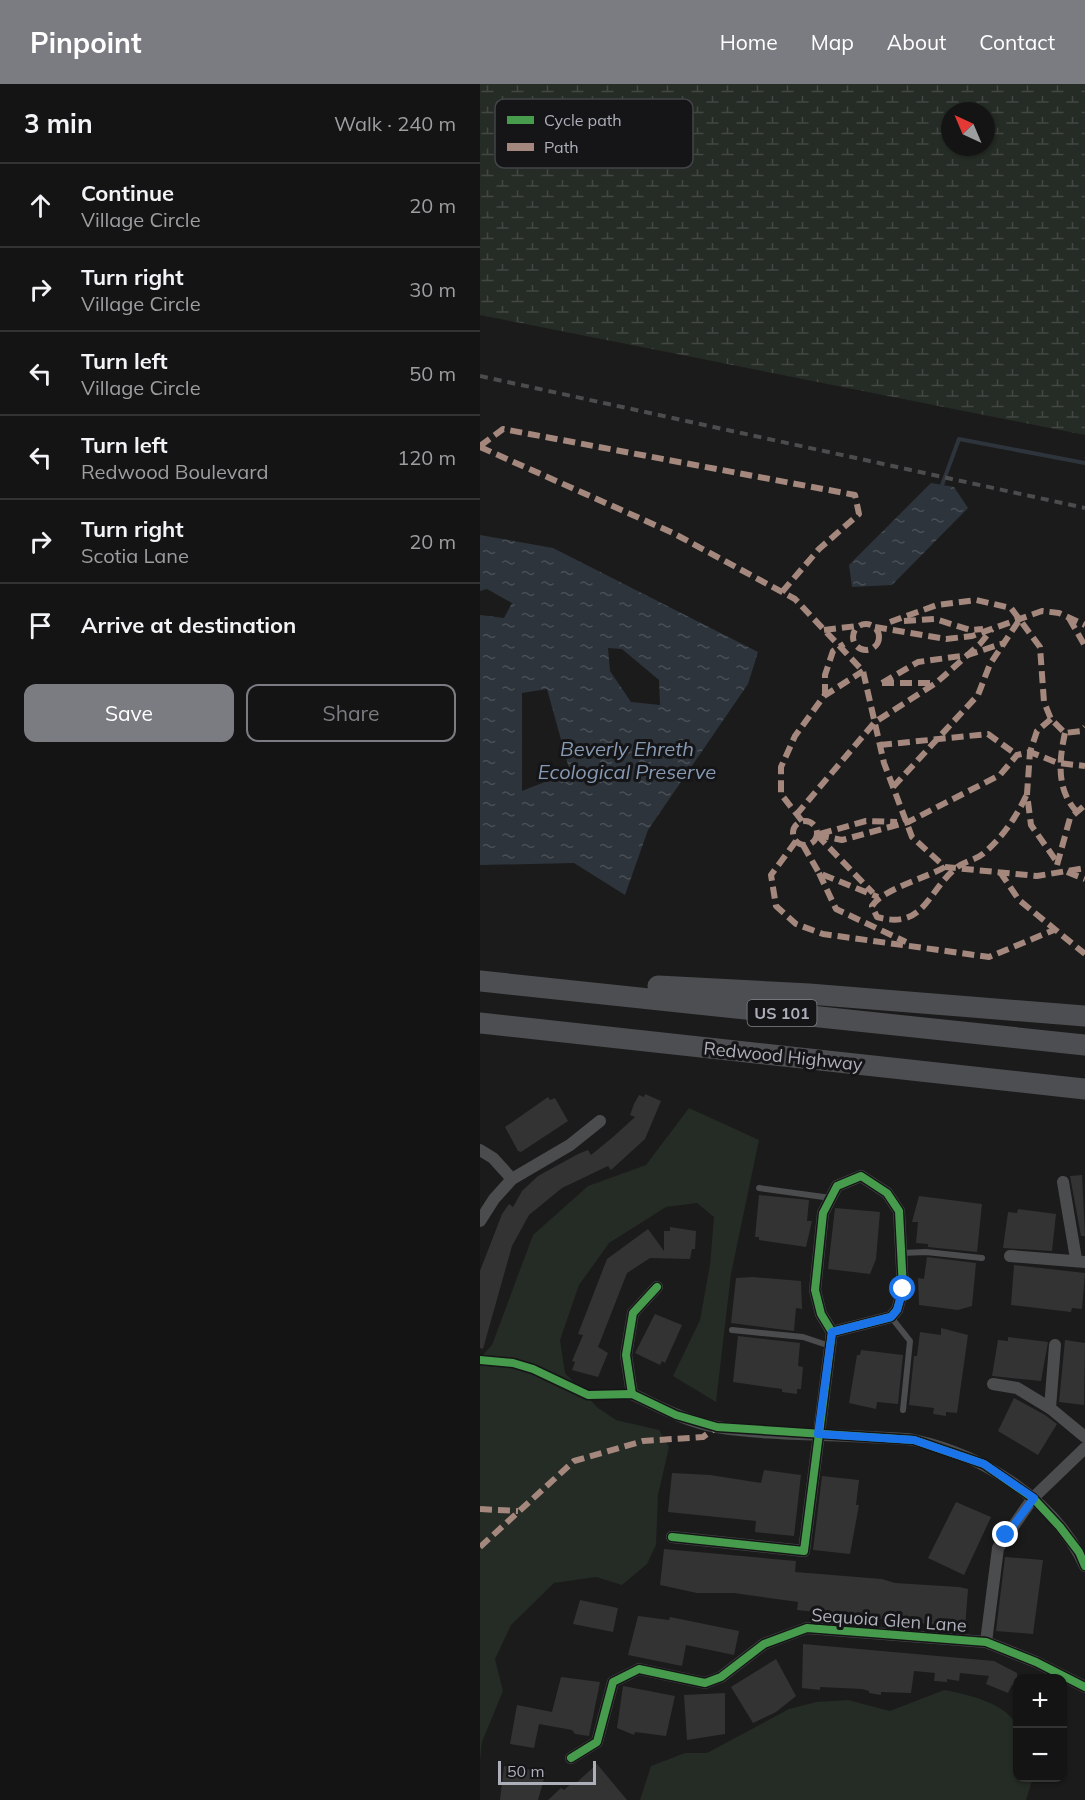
<!DOCTYPE html>
<html lang="en">
<head>
<meta charset="utf-8">
<style>
	body { margin:0; font-family:Mulish,sans-serif; background:#1d1d1d; color:#f1f3f6 }
	.controls { position:absolute; right:18px; bottom:18px; display:grid; overflow:hidden; border-radius:12px; box-shadow:0 2px 4px #0004 }
	.controls button { width:54px; height:54px; display:grid; place-items:center; padding:0; border:0; border-bottom:2px solid #333334; background:#141414; color:#f1f3f6; font:30px sans-serif }
	.compass { position:absolute; left:461px; top:18px; width:54px; height:54px; border-radius:50%; background:#141414; box-shadow:0 2px 4px #0004; rotate:316deg }
	.scale { position:absolute; left:18px; bottom:15px; width:98px; box-sizing:border-box; padding-left:6px; border:3px solid #adb0ba; border-top:0; font-size:16px; line-height:21px; white-space:nowrap; color:#adb0ba; -webkit-text-stroke:4px #151517; paint-order:stroke }
	.stop { position:absolute; width:18px; height:18px; margin:-14px; border:4px solid #1a73e8; border-radius:50%; background:#fff }
	.stop.end { background:#1a73e8; border-color:#fff; box-shadow:0 2px 6px #0008 }
	.list { margin:0; padding:0; list-style:none }
	h2 { display:flex; justify-content:space-between; align-items:center; height:78px; margin:0; padding:0 24px; font-size:26px }
	h2 small { font-size:20px; font-weight:400; color:#9d9ea0 }
	.list li { display:grid; grid-template-columns:39px 1fr auto; gap:18px; align-items:center; box-sizing:border-box; height:84px; padding:0 24px; border-top:2px solid #333334 }
	.list b { display:block; font-size:22px; white-space:nowrap }
	.list p { margin:0; font-size:20px; white-space:nowrap; color:#9d9ea0 }
	.list em { font-size:20px; font-style:normal; color:#9d9ea0 }
	.actions { display:flex; gap:12px; padding:18px 24px }
	.actions a { flex:1; padding:14px 0; border:2px solid #7a7c82; border-radius:12px; text-align:center; font-size:21px; color:#7a7c82 }
	.actions .main { background:#7a7c82; color:#fff }
	.icon { flex:none; width:33px; height:33px; fill:none; stroke:currentColor; stroke-width:2; stroke-linecap:round; stroke-linejoin:round }
	.map { position:relative; flex:none; width:605px; height:1716px; overflow:hidden }
	header { display:flex; align-items:center; gap:36px; box-sizing:border-box; height:84px; padding:0 30px; background:#7a7c82; color:#fff }
	header strong { font-size:28px }
	nav { display:flex; gap:33px; margin-inline-start:auto; font-size:21px }
	main { display:flex }
	aside { flex:1; background:#141414 }
	.map>svg:first-child { display:block }
</style>
</head>
<body>
<header>
<strong>Pinpoint</strong>
<nav><a>Home</a><a>Map</a><a>About</a><a>Contact</a></nav>
</header>
<main>
<aside>
<h2>3 min<small>Walk · 240 m</small></h2>
<ul class="list">
<li><svg class="icon" aria-label="ahead" viewBox="0 0 24 24"><path d="M12 20V5M6 11l6-6 6 6"/></svg><div><b>Continue</b><p>Village Circle</p></div><em>20 m</em></li>
<li><svg class="icon" aria-label="right" viewBox="0 0 24 24"><path d="M7 20v-9h11M14 6l5 5-5 5"/></svg><div><b>Turn right</b><p>Village Circle</p></div><em>30 m</em></li>
<li><svg class="icon" aria-label="left" viewBox="0 0 24 24"><path d="M17 20v-9H6M10 6l-5 5 5 5"/></svg><div><b>Turn left</b><p>Village Circle</p></div><em>50 m</em></li>
<li><svg class="icon" aria-label="left" viewBox="0 0 24 24"><path d="M17 20v-9H6M10 6l-5 5 5 5"/></svg><div><b>Turn left</b><p>Redwood Boulevard</p></div><em>120 m</em></li>
<li><svg class="icon" aria-label="right" viewBox="0 0 24 24"><path d="M7 20v-9h11M14 6l5 5-5 5"/></svg><div><b>Turn right</b><p>Scotia Lane</p></div><em>20 m</em></li>
<li><svg class="icon" aria-label="arrive" viewBox="0 0 24 24"><path d="M6 21V4h12l-3 4 3 4H6"/></svg><div><b>Arrive at destination</b></div></li>
</ul>
<div class="actions"><a class="main">Save</a><a>Share</a></div>
</aside>
<div class="map">
<svg width="605" height="1716" viewBox="0 0 605 1716">
	<defs>
		<pattern id="wetland-marsh" width="20" height="14" patternUnits="userSpaceOnUse" patternTransform="scale(1.5)"><rect width="20" height="14" fill="#252b25"/><path d="M1 5h8M5 5V1M11 12h8M15 12V8" fill="none" stroke="#424743"/></pattern>
		<pattern id="water-ripples" width="26" height="14" patternUnits="userSpaceOnUse" patternTransform="scale(1.5)"><rect width="26" height="14" fill="#2e343c"/><path d="M2 4q2-2 4 0t4 0M15 11q2-2 4 0t4 0" fill="none" stroke="#4a4f56"/></pattern>
	</defs>
	<rect width="100%" height="100%" fill="#1b1b1b"/>
	<path fill="url(#wetland-marsh)" fill-rule="evenodd" d="M0 0H605V351L0 231ZM470 27H506V63H470Z"/>
	<g fill="#252b25">
		<path d="M209 1024 279 1056 251 1190 236 1318 193 1292 220 1236 230 1181 234 1133 217 1119 186 1123 129 1159 99 1201 80 1256 85 1289 118 1324 136 1336 179 1346 189 1363 178 1411 176 1461 167 1480 142 1501 116 1493 74 1499 31 1541 15 1575 23 1607 2 1658 0 1677V1274L12 1261 53 1151 108 1102 166 1081Z"/>
		<path d="M464 1606C486 1610 527 1619 537 1642 542 1655 538 1679 538 1694H553L546 1716H160L171 1682 205 1669H227L309 1625 336 1618 368 1616 410 1627Z"/>
	</g>
	<g fill="url(#water-ripples)" fill-rule="evenodd">
		<path d="M451 399 474 403 488 424 412 501 372 503 369 481Z"/>
		<path d="M0 451 73 464 278 568 268 600 168 746 145 811 94 779 0 781V531L24 534 32 519 7 505 0 507ZM128 564 142 565 179 596 180 621 151 618 130 587ZM67 605 90 688 42 707V609Z"/>
	</g>
	<g fill="none" stroke-linecap="round" stroke-linejoin="round">
		<path stroke="#2e343c" stroke-width="4" d="M462 401 479 355 605 379"/>
	</g>
	<g fill="#333">
		<path d="M165 1010 181 1017 165 1055 131 1086 128 1082 82 1104 49 1131 32 1162 3 1265 0 1264V1187L22 1130 29 1120 33 1123 42 1107 58 1092 98 1070 108 1066 111 1071 133 1053 155 1033 150 1031 154 1020 159 1011 164 1013Z"/>
		<path d="M68 1013 70 1016 75 1014 88 1037 41 1068 38 1067 25 1043Z"/>
		<path d="M602 1091 605 1152H601L590 1092Z"/>
		<path d="M279 1111 329 1116 327 1137H332L326 1163 279 1156V1153H275Z"/>
		<path d="M439 1112 502 1120 497 1168 448 1163V1160L436 1159 438 1138H432Z"/>
		<path d="M355 1124 400 1128 396 1175 390 1190 348 1185Z"/>
		<path d="M538 1125 576 1130 572 1167 523 1164 528 1128 537 1129Z"/>
		<path d="M190 1143 216 1147 215 1165H212L210 1175 170 1174 147 1189 118 1263 128 1269 118 1293 92 1286 95 1278 92 1277 103 1251 98 1250 127 1175 168 1145 184 1167V1147H190Z"/>
		<path d="M447 1173 496 1179 492 1222 478 1226 439 1221 438 1194 444 1195Z"/>
		<path d="M534 1181 605 1189 602 1225 592 1224 591 1228 531 1221Z"/>
		<path d="M273 1193 321 1197 322 1225 316 1224 314 1247 251 1239 256 1194Z"/>
		<path d="M175 1230 202 1241 185 1279 182 1277 180 1281 155 1269Z"/>
		<path d="M461 1244 488 1251 477 1329 466 1328V1332L453 1330 454 1324 429 1321 434 1272H437L440 1248 461 1251Z"/>
		<path d="M258 1252 320 1259 318 1282 323 1283 321 1305H317V1310L302 1308V1305L253 1298Z"/>
		<path d="M528 1253 568 1258 561 1297 512 1292 518 1256 528 1257Z"/>
		<path d="M585 1256 605 1259 604 1321 579 1318Z"/>
		<path d="M381 1266 423 1271 418 1320 397 1318 396 1325 369 1319 377 1271H380Z"/>
		<path d="M534 1314 565 1331 577 1340 558 1371 518 1347Z"/>
		<path d="M284 1386 321 1391 314 1452 275 1448 276 1437 188 1428 192 1389 230 1391 281 1399Z"/>
		<path d="M342 1392 379 1396 376 1421H379L370 1470 333 1466Z"/>
		<path d="M476 1418 511 1433 484 1491 448 1474Z"/>
		<path d="M184 1465 316 1477 315 1488 402 1495 415 1499 479 1503 488 1505 485 1544 317 1526 318 1518 254 1509H217L180 1501Z"/>
		<path d="M525 1473 563 1476 553 1550 516 1547Z"/>
		<path d="M100 1516 138 1524 133 1548 93 1540Z"/>
		<path d="M158 1532 189 1536 190 1533 259 1547 254 1571 206 1561 202 1582 148 1571Z"/>
		<path d="M323 1560 514 1577 537 1589V1603L532 1601 528 1609 506 1600 509 1592 480 1589 479 1597 467 1595V1598L454 1597 455 1589 434 1587 431 1609 401 1608V1611L389 1609V1607L382 1605 340 1603V1606L322 1604Z"/>
		<path d="M296 1575 316 1612 296 1628 273 1639 251 1603Z"/>
		<path d="M81 1593 120 1598 109 1652 95 1650 92 1646 59 1640 54 1664 30 1660 37 1621 72 1628Z"/>
		<path d="M143 1602 195 1612 186 1652 155 1648 154 1651 137 1644Z"/>
		<path d="M245 1609V1650L207 1656 204 1611Z"/>
		<path d="M117 1680 147 1716H68L81 1704 84 1706 92 1699 94 1701Z"/>
		<path d="M24 1682 66 1688 58 1716H20Z"/>
	</g>
	<g fill="none" stroke-linecap="round" stroke-linejoin="round">
		<g stroke="#4b4c4d" stroke-width="6">
			<path d="M279 1104 351 1114"/>
			<path d="M421 1169 446 1168 502 1174"/>
			<path d="M411 1233 430 1257 423 1326"/>
			<path d="M252 1246 323 1253 350 1262"/>
		</g>
		<g stroke="#4b4c4d" stroke-width="12">
			<path d="M0 1066 13 1074 32 1095"/>
			<path d="M583 1098 596 1175"/>
			<path d="M0 1137 14 1115 32 1095 90 1061 120 1037"/>
			<path d="M530 1172 605 1178"/>
			<path d="M177 1203 153 1229 146 1271 152 1310C180 1323 207 1338 237 1343 286 1351 339 1350 388 1353 403 1354 419 1354 434 1356 503 1371 575 1416 605 1482"/>
			<path d="M575 1261 570 1324 605 1353"/>
			<path d="M513 1300 537 1304 570 1324"/>
			<path d="M192 1453 324 1467 352 1248 341 1230 335 1206 343 1129 357 1102 381 1092 407 1109 419 1127 423 1205 417 1226 411 1233 352 1248"/>
			<path d="M506 1558 518 1464 553 1414 605 1364"/>
			<path d="M91 1674 117 1658 133 1598 159 1585 225 1599 241 1593 284 1560 327 1544 506 1558 556 1578 605 1603"/>
		</g>
		<g stroke="#4d4e51" stroke-width="21">
			<path d="M0 897 605 961"/>
			<path d="M178 902 329 910 605 932"/>
			<path d="M0 939 605 1005"/>
		</g>
		<path stroke="#4c4c4f" stroke-width="4" stroke-dasharray="8 6" stroke-linecap="butt" d="M0 292 605 424"/>
		<g stroke="#a5887d" stroke-width="6" stroke-dasharray="12 6" stroke-linecap="butt">
			<path d="M0 362 23 345 375 411 379 430 339 465 302 508"/>
			<path d="M0 363 193 449 315 515 383 587 404 679 432 753 465 783 557 792 605 784"/>
			<path d="M589 534 605 562"/>
			<path d="M424 537 455 535 490 546 503 545"/>
			<path d="M410 538 457 521 496 516 531 524 560 563 564 618 571 635 585 649 601 647 605 643"/>
			<circle cx="386" cy="553" r="13"/>
			<path d="M395 543 466 555 492 552 562 527 579 529 605 541"/>
			<path d="M344 546 377 542"/>
			<path d="M402 599 438 578 488 571 524 559 540 535"/>
			<path d="M402 599H456"/>
			<path d="M345 612V591L353 567 364 560"/>
			<path d="M571 635 557 647 550 668 547 710 551 741 577 778"/>
			<path d="M585 649C579 676 576 706 597 728"/>
			<path d="M400 661 508 650 537 671"/>
			<path d="M413 703 498 611 510 580 524 559"/>
			<path d="M316 731 395 638 456 599 500 560 512 545"/>
			<circle cx="325" cy="749" r="12"/>
			<path d="M322 737 301 710V683L315 652 344 612 383 587"/>
			<path d="M340 750 386 737 417 738"/>
			<path d="M337 751 362 756 428 738 520 691 537 671 550 668 578 679 605 682"/>
			<path d="M337 751 393 809"/>
			<path d="M316 757 291 791 296 822 316 840 343 850 509 873 574 846"/>
			<path d="M323 761 339 789 398 813"/>
			<path d="M577 781 590 734 605 721"/>
			<path d="M465 783C446 794 403 805 392 822L397 833C444 846 447 808 476 784 484 777 496 776 504 769 523 753 537 732 547 710"/>
			<path d="M520 788 539 816 605 870"/>
			<path d="M587 788 605 795"/>
			<path d="M339 789 356 825 426 858"/>
			<path d="M0 1425 38 1427"/>
			<path d="M0 1463 94 1377 163 1357 223 1353 237 1343"/>
		</g>
		<g stroke="#151517" stroke-width="11">
			<g id="cycleway">
				<path d="M0 1276 33 1279 53 1285 108 1311 152 1310 196 1331 237 1343 434 1356 504 1380 553 1414 580 1443 599 1468 605 1482"/>
				<path d="M152 1310 146 1271 153 1229 177 1203"/>
				<path d="M192 1453 324 1467 352 1248 341 1230 335 1206 343 1129 357 1102 381 1092 407 1109 419 1127 423 1205 417 1226 411 1233 352 1248"/>
				<path d="M91 1674 117 1658 133 1598 159 1585 225 1599 241 1593 284 1560 327 1544 506 1558 556 1578 605 1603"/>
			</g>
		</g>
		<use href="#cycleway" stroke="#469c4c" stroke-width="8"/>
	</g>
	<g fill="none" stroke-linecap="round" stroke-linejoin="round">
		<path stroke="#1a73e8" stroke-width="8" d="M423 1205 417 1226 411 1233 352 1248 338 1350 434 1356 504 1380 554 1414 526 1451"/>
	</g>
	<g text-anchor="middle" dominant-baseline="central" stroke-width="6" stroke-linejoin="round" paint-order="stroke">
		<rect fill="#151517" stroke="#7f8289" stroke-width="1.5" x="267.5" y="916" width="69" height="26" rx="4.5"/>
		<g font-size="16" font-weight="bold" fill="#adb0ba">
			<text x="302" y="929">US 101</text>
		</g>
		<g font-size="18" fill="#adb0ba" stroke="#151517">
			<text transform="translate(303 972) rotate(6)">Redwood Highway</text>
			<text transform="translate(409 1536) rotate(4)">Sequoia Glen Lane</text>
		</g>
		<g font-size="20" font-style="italic" fill="#879ab3" stroke="#151517">
			<text x="147" y="664">Beverly Ehreth<tspan x="147" dy="23">Ecological Preserve</tspan></text>
		</g>
	</g>
	<rect x="15" y="15" width="198" height="69" rx="9" fill="#151517" stroke="#434448" stroke-width="1.5"/>
	<rect x="27" y="32" width="27" height="8" fill="#469c4c"/>
	<rect x="27" y="59" width="27" height="8" fill="#a5887d"/>
	<g font-size="16" fill="#adb0ba">
		<text x="64" y="42">Cycle path</text>
		<text x="64" y="69">Path</text>
	</g>
</svg>
<div class="controls">
<button>+</button>
<button>−</button>
</div>
<svg class="compass" viewBox="-18 -18 36 36"><path d="M0-13l5 13h-10z" fill="#e53935"/><path d="M0 13l5-13h-10z" fill="#9d9ea0"/></svg>
<div class="scale">50 m</div>
<div class="stop" style="left:423px;top:1205px"></div>
<div class="stop end" style="left:526px;top:1451px"></div>
</div>
</main>
</body>
</html>
